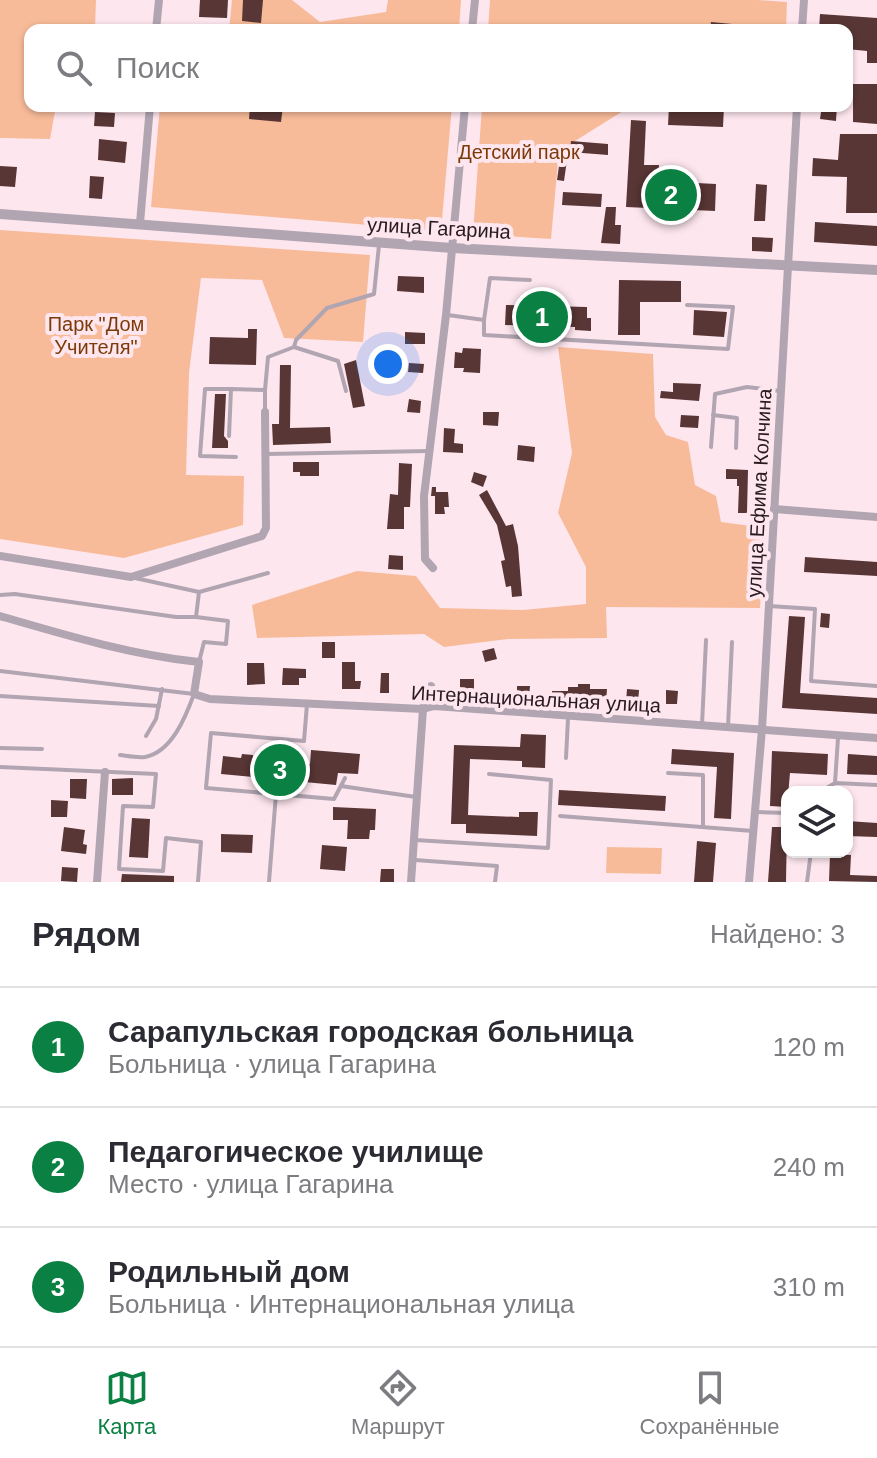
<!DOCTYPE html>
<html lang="ru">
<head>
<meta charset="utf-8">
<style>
	body { margin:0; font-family:Helvetica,sans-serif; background:#f2f2f3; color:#2b2b33 }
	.controls { position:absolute; right:24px; bottom:24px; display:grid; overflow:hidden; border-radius:16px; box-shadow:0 2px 6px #0004 }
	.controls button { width:72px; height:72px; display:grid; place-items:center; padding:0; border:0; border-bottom:2px solid #e1e1e2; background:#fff; color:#2b2b33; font:40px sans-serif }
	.you { position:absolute; left:388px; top:364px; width:28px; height:28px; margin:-20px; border:6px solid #fff; border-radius:50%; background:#1a73e8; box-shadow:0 0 0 12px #1a73e833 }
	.badge { display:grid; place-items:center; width:52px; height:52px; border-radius:50%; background:#0b8043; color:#fff; font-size:26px; font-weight:700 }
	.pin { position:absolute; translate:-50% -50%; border:4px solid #fff; box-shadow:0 2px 8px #0006 }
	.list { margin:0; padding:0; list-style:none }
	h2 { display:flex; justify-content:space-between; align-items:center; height:104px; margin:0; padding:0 32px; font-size:34px }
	h2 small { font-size:26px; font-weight:400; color:#7c7c81 }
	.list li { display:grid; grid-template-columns:52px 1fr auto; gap:24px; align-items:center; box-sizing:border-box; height:120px; padding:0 32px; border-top:2px solid #e1e1e2 }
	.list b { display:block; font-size:30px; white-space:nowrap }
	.list p { margin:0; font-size:26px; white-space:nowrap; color:#7c7c81 }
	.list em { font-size:26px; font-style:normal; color:#7c7c81 }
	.icon { flex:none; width:44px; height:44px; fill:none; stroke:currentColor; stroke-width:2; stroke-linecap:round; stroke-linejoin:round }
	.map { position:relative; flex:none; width:877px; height:882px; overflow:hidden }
	.search { position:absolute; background:#fff; box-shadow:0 2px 6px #0004; left:24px; right:24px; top:24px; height:88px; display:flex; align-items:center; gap:20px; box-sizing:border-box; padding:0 28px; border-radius:16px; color:#7c7c81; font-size:30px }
	.sheet { height:464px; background:#fff }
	nav { display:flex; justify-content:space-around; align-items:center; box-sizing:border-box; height:112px; border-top:2px solid #e1e1e2; background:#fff; font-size:22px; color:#7c7c81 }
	nav a { display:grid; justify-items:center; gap:4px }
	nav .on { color:#0b8043 }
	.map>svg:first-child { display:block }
</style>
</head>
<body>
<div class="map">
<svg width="877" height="882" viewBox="0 0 877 882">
	<rect width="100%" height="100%" fill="#fee6ef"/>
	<g fill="#f8bb9a">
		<path d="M0 0H96L95 30H30V106H56L50 139 0 138Z"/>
		<path d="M232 0H292L320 22 386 12 388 0H461L459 30H229Z"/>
		<path d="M490 0H758L787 2 786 30H488Z"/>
		<path d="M160 106H452L441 231 151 207Z"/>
		<path d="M482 106H631L559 151 551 239 473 234Z"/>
		<path d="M0 230 370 255 363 342 284 338 262 280 201 278 189 373 186 475 244 476 243 525 124 558 0 539Z"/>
		<path d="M558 347 653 354 655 417 666 435 688 442 695 485 716 496 721 522 765 528 760 608 606 607 607 638 508 639 444 647 424 634 257 638 252 605 357 571 416 576 440 608 523 610 586 604V567L558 513 572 453Z"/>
		<path d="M607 847 662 848 661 874 606 873Z"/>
	</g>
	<g fill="#583635">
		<path d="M200 0H228L227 18 199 17Z"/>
		<path d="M243 0H263L261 23 242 21Z"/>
		<path d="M820 14 877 18V63H867V51L847 49V30H819Z"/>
		<path d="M711 22 743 25V30H710Z"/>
		<path d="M853 84H877V124L853 122Z"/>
		<path d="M250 106H283L281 122 249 119Z"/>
		<path d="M669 106H724L723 127 668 125Z"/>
		<path d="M822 106H837L836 121 820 119Z"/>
		<path d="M95 112 115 113 114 127 94 126Z"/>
		<path d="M631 120 646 121 644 165H659L658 181 716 184 715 211 626 207Z"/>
		<path d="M840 134H877V213H846L847 177 812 176 813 158 838 160Z"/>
		<path d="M99 139 127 142 125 163 98 160Z"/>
		<path d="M571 141 608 144V155L570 152Z"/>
		<path d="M560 159 567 160 564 181 557 180Z"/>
		<path d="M0 166 17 167 15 187 0 186Z"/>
		<path d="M90 176 104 177 102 199 89 198Z"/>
		<path d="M756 184 767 185 765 221H754Z"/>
		<path d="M563 192 602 194 601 207 562 205Z"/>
		<path d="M606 207H616L615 225H621L620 244 601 243Z"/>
		<path d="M815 222 877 226V246L814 242Z"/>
		<path d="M752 237 773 238 772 252 752 251Z"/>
		<path d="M398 276 424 277V293L397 291Z"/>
		<path d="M619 280 681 281V302H640V335H618Z"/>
		<path d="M506 305 587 307V318H591V331L575 330V327L505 325Z"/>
		<path d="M694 310 727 312 724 337 693 335Z"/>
		<path d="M248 329H257L256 365 209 364 210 337 248 338Z"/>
		<path d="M405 332 425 333V344H405Z"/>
		<path d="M463 348 481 349 480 373 463 372 464 368H454L455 352 462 353Z"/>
		<path d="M356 360 365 406 353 408 344 364Z"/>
		<path d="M409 363 424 364 423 373 408 372Z"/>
		<path d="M280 365H291L290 428 330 427 331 443 273 445 272 424H279Z"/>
		<path d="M673 383 701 384 699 401 660 398 661 391 673 392Z"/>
		<path d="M215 394H226L224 436 228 441V448H212Z"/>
		<path d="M409 399 421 401 420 413 407 412Z"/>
		<path d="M483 412H499L498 426 483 425Z"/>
		<path d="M681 415 699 416 698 428 680 427Z"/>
		<path d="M444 428 455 429 454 443 463 444V453L443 452Z"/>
		<path d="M518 445 535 447 534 462 517 460Z"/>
		<path d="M293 462H319V476H300V472H293Z"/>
		<path d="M399 463 412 464 410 507H404V529H387L390 494 398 495Z"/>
		<path d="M726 469 748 470 747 513H738L739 486H737V479H726Z"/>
		<path d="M474 472 487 476 483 487 471 482Z"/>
		<path d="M432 487H436V492H448L449 507H444L445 514H435V496H431Z"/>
		<path d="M487 490 506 526 513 524 518 546 522 596 512 597 511 586 506 587 501 561 505 560 497 525 479 495Z"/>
		<path d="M389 555 403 556V570L388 569Z"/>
		<path d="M805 557 877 562V576L804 572Z"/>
		<path d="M821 613 830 614 829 628 820 627Z"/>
		<path d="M789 616 805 617 800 693 877 698V714L782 708Z"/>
		<rect x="322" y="642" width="13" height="16"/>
		<path d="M494 648 497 659 485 662 482 651Z"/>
		<path d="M342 662H355V681H361L360 689H342Z"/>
		<path d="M247 663H264L265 684 247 685Z"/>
		<path d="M283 668 306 669V678H299V685H282Z"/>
		<path d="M381 673H389V693H380Z"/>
		<rect x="460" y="679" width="14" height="15"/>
		<path d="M578 684H590V689H607L606 702 552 698V691H568V687H578Z"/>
		<path d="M517 686H530L529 697H517Z"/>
		<path d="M627 689 639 690 638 703 626 702Z"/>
		<path d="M666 690 678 691 677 704H666Z"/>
		<path d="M521 734 546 735 545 768 522 767V761L470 759 468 815 519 817V812H538L537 836 466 833V824H451L454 745 520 747Z"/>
		<path d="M672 749 734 753 731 819 714 818 717 767 671 764Z"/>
		<path d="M311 750 360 754 358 774 338 773 336 785 221 774 223 756 241 758 242 754 253 755V759L310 764Z"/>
		<path d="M772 751 828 754 827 775 790 773 787 807 770 806Z"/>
		<path d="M848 754 877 756V775L847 774Z"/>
		<path d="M133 778V795H112V779Z"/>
		<path d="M70 779H87L86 799 70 798Z"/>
		<path d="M559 790 666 796 665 811 558 805Z"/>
		<path d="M51 800 68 801 67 817H51Z"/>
		<path d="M333 807 376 809 375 830H370L369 839H347L348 820H333Z"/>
		<path d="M132 818 150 819 148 858 129 857Z"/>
		<path d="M847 821 877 823V837L847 836Z"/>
		<path d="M64 827 85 830 83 844 87 845 86 854 61 851Z"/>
		<path d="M772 827H787L786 882H768Z"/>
		<path d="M221 834 253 835 252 853 221 852Z"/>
		<path d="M697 841 716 843 713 882H694Z"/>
		<path d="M322 845 347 847 345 871 320 869Z"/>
		<path d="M830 854 851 855 850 875 877 876V882L829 881Z"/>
		<path d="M62 867 78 868 77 882 61 881Z"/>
		<path d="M381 869H394V882H380Z"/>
		<path d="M122 874 174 876V882H121Z"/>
	</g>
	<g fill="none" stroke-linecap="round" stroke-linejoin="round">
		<g stroke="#b1a5b2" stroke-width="4">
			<path d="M448 315 484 320V335L728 349 733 307 687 305"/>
			<path d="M484 320 490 278 530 280"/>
			<path d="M294 347 296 340 327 308 374 294 379 245"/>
			<path d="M231 389H205L200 456 236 457"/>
			<path d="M265 390 268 357 294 347 338 361 346 391"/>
			<path d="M713 415 737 418 736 448"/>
			<path d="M229 436 231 389 265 390V412"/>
			<path d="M711 447 715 394 747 387 780 391"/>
			<path d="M267 454 429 451"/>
			<path d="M135 578 199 592"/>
			<path d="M0 595 15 594 176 617H196L199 592 268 573"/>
			<path d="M769 606 815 609 811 681 877 686"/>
			<path d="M196 617 228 621 226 644 204 642 199 662"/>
			<path d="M0 671 194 694C186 716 172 752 145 757 137 758 128 756 120 755"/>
			<path d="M0 696 159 706"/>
			<path d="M307 704 304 741 211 733 206 788 334 799 345 778"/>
			<path d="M702 725 706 640"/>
			<path d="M728 727 732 642"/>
			<path d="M146 736 156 719 162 689"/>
			<path d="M0 748 42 749"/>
			<path d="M566 758 568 718"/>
			<path d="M0 767 156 774 153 807 123 806 119 869 163 871 166 838 201 842 198 882"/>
			<path d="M668 773 703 775V827"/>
			<path d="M835 783 877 785"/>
			<path d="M341 786 416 797"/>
			<path d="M820 792 835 783 838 738"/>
			<path d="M757 812 787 813"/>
			<path d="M560 816 753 831"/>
			<path d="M415 840 548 848 551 780 489 774"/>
			<path d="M415 860 497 866 495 882"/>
			<path d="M269 882 276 794"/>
			<path d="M807 882 811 852"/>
		</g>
		<g stroke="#b1a5b2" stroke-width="8">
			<path d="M156 30 159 0"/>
			<path d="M472 30 475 0"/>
			<path d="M802 30 804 0"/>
			<path d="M140 223 150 106"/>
			<path d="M774 509 877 517"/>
			<path d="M0 556 131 577 262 536 266 528 265 412"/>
			<path d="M433 568 425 559 424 496 446 315 465 106"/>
			<path d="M0 616C65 635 132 655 199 662L194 694 210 699 423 709 434 706 877 738"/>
			<path d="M97 882 105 772"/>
			<path d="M411 882 423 709 431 686"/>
			<path d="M749 882 762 729 797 106"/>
		</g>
		<path stroke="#b1a5b2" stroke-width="10" d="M0 214 452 248 877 270"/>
	</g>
	<g text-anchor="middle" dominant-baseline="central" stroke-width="8" stroke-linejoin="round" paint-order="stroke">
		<g font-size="20" fill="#7d3a09" stroke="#fee6ef">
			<text x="519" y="152">Детский парк</text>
			<text x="96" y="324">Парк "Дом<tspan x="96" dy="23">Учителя"</tspan></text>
		</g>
		<g font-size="20" fill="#281a20" stroke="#fee6ef">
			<text transform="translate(439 228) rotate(3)">улица Гагарина</text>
			<text transform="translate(759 493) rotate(-87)">улица Ефима Колчина</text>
			<text transform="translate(536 699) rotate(3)">Интернациональная улица</text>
		</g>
	</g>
</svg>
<div class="controls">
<button><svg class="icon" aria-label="layers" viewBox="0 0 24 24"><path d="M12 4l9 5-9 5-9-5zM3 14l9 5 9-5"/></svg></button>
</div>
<div class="you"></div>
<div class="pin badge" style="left:542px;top:317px">1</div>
<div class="pin badge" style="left:671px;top:195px">2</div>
<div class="pin badge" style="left:280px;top:770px">3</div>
<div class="search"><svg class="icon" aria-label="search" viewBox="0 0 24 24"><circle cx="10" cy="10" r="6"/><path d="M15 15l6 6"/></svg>Поиск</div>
</div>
<section class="sheet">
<h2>Рядом<small>Найдено: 3</small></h2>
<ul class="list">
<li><span class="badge">1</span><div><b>Сарапульская городская больница</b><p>Больница · улица Гагарина</p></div><em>120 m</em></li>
<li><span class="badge">2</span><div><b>Педагогическое училище</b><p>Место · улица Гагарина</p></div><em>240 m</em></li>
<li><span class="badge">3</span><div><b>Родильный дом</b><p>Больница · Интернациональная улица</p></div><em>310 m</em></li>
</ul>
</section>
<nav>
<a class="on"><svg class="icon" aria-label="map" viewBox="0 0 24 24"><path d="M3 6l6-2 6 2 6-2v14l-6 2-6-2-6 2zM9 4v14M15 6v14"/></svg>Карта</a>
<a><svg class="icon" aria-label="directions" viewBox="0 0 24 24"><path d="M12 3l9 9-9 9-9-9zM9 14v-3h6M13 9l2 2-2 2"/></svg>Маршрут</a>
<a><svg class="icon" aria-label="saved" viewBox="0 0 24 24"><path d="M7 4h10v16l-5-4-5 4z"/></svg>Сохранённые</a>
</nav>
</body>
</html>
